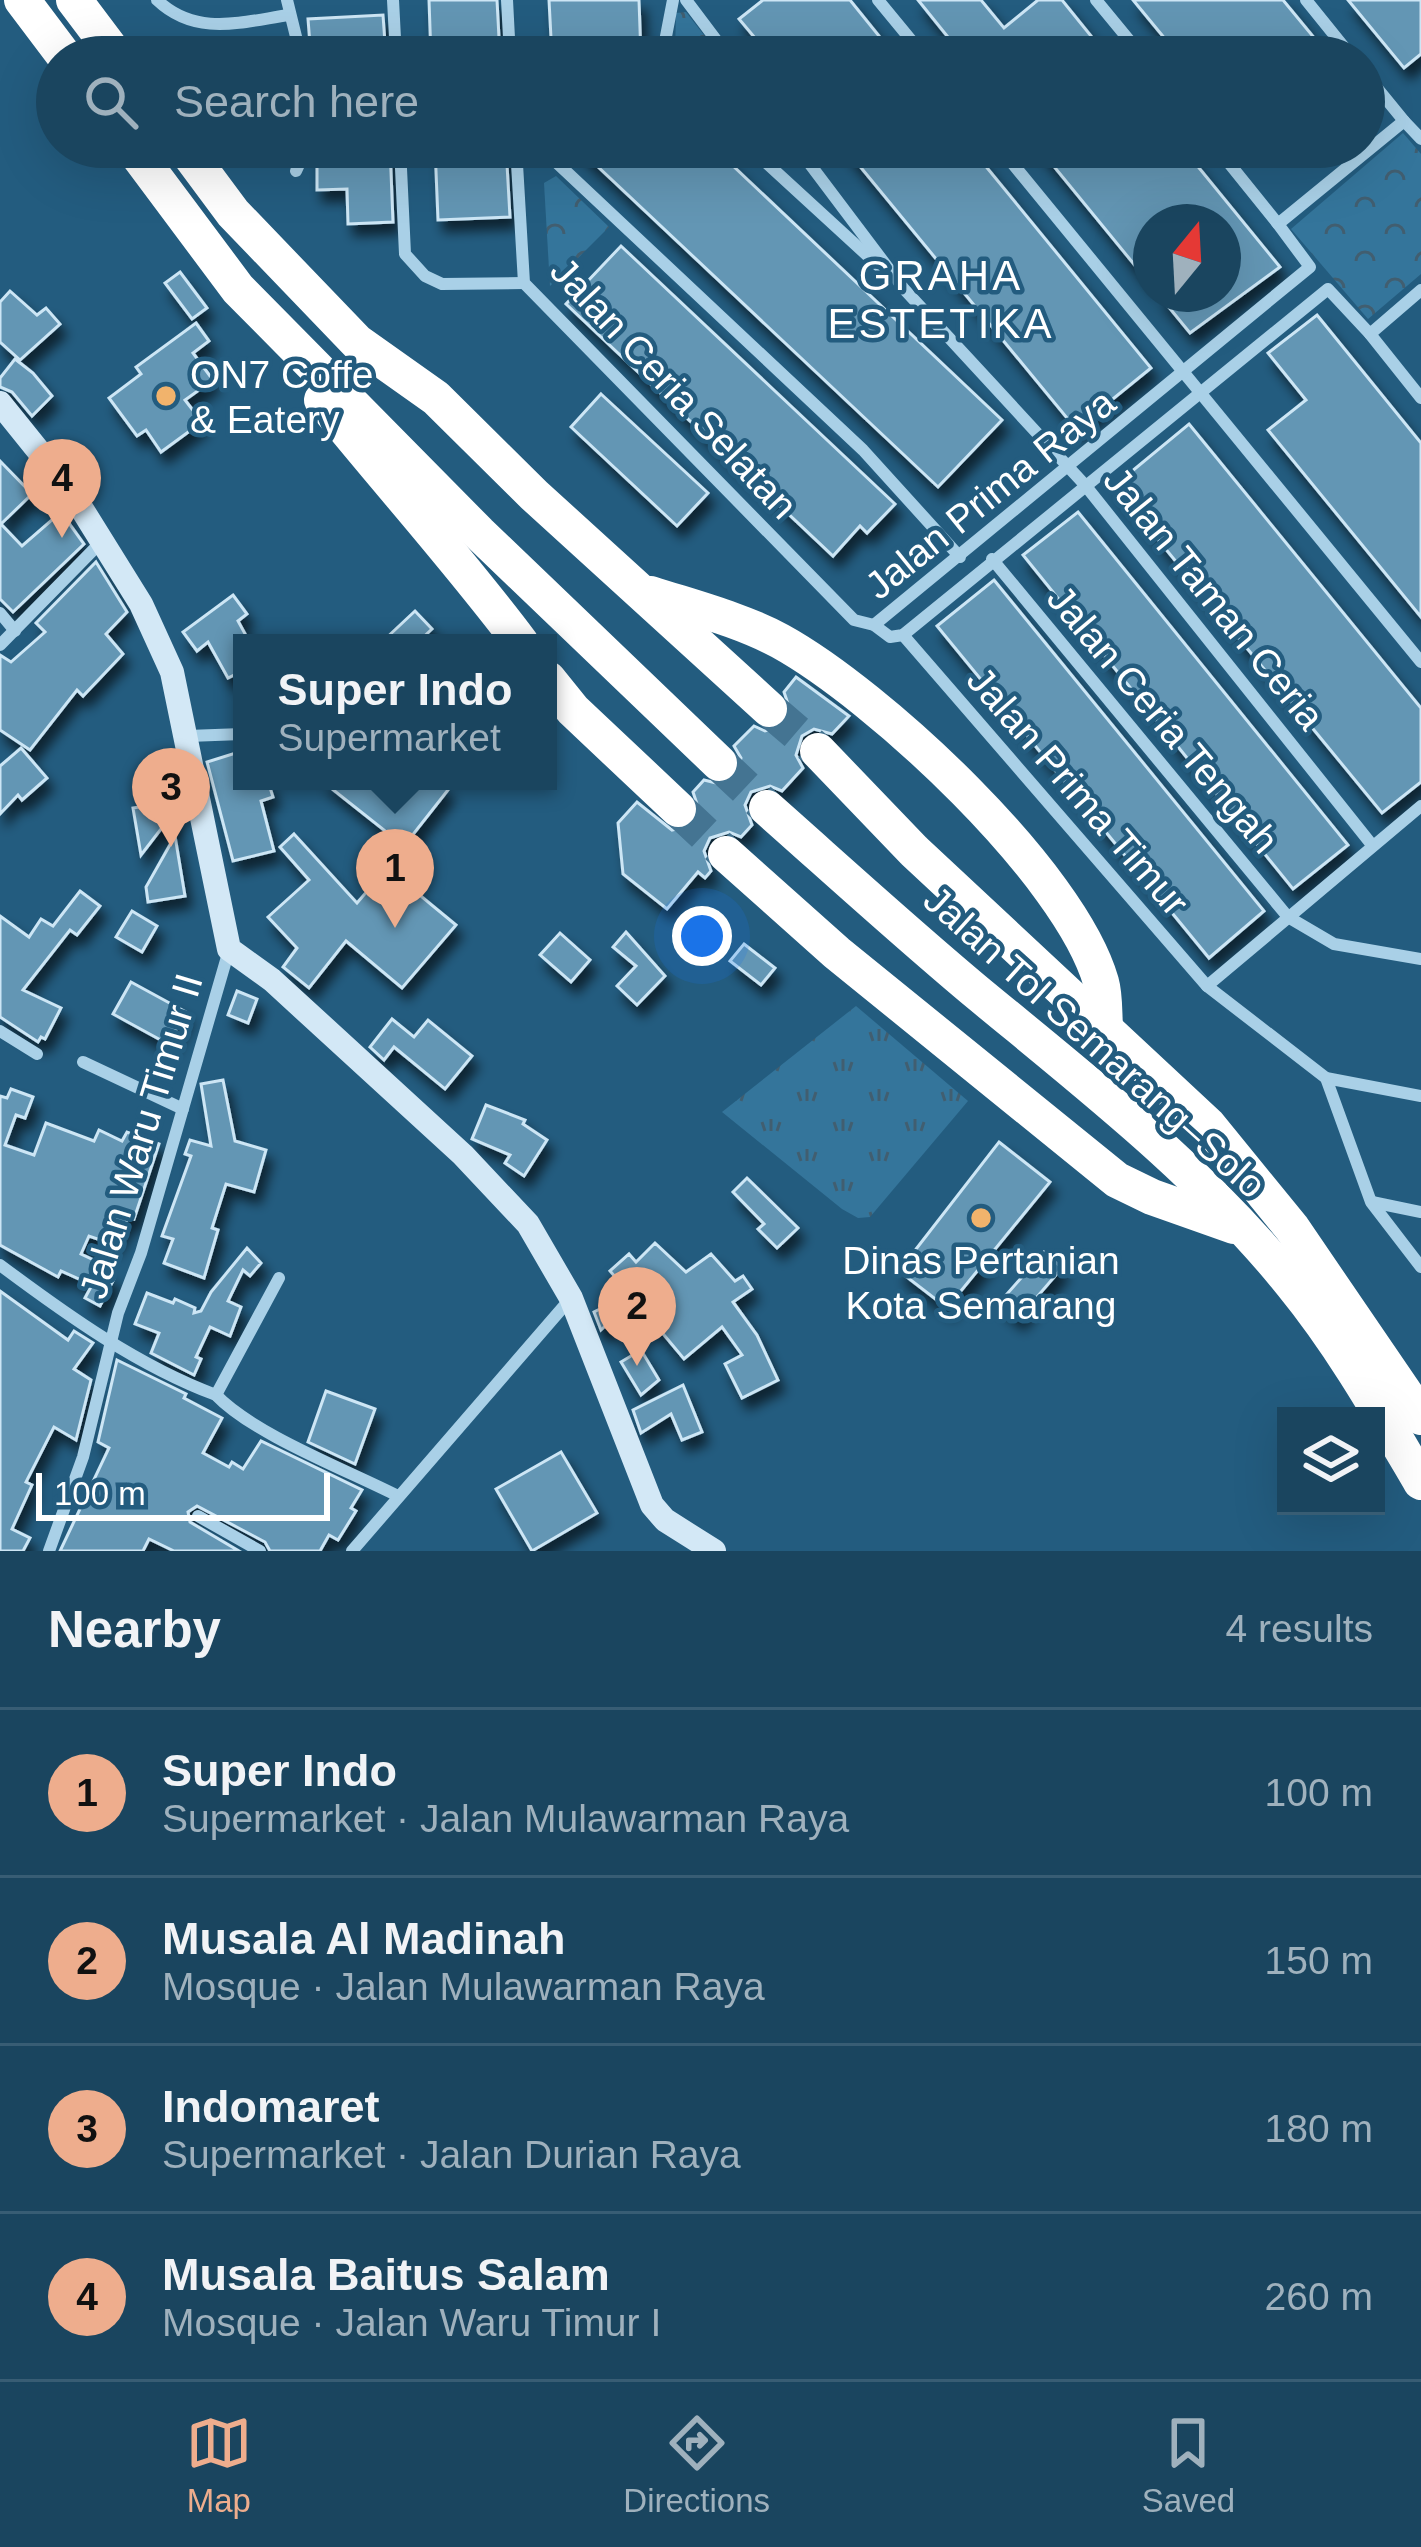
<!DOCTYPE html>
<html lang="en">
<head>
<meta charset="utf-8">
<style>
	body { margin:0; font-family:Arial,sans-serif; background:#234c65; color:#f1f3f6 }
	.controls { position:absolute; right:36px; bottom:36px; display:grid; overflow:hidden; border-radius:0px; box-shadow:0 12px 48px #0002 }
	.controls button { width:108px; height:108px; display:grid; place-items:center; padding:0; border:0; border-bottom:3px solid #385d74; background:#1a455f; color:#f1f3f6; font:60px sans-serif }
	.compass { position:absolute; left:1133px; top:204px; width:108px; height:108px; border-radius:50%; background:#1a455f; box-shadow:0 12px 48px #0002; rotate:18deg }
	.scale { position:absolute; left:36px; bottom:30px; width:294px; box-sizing:border-box; padding-left:12px; border:6px solid #fff; border-top:0; font-size:33px; line-height:42px; white-space:nowrap; color:#fff; -webkit-text-stroke:9px #235c7f; paint-order:stroke }
	.you { position:absolute; left:702px; top:936px; width:42px; height:42px; margin:-30px; border:9px solid #fff; border-radius:50%; background:#1a73e8; box-shadow:0 0 0 18px #1a73e833 }
	.badge { display:grid; place-items:center; width:78px; height:78px; border-radius:50%; background:#eead8d; color:#111; font-size:39px; font-weight:700 }
	.pin { position:absolute; translate:-50% -99px; filter:drop-shadow(0 3px 6px #0008) }
	.pin::after { content:''; position:absolute; top:63px; width:42px; height:36px; background:inherit; clip-path:polygon(0 0,100% 0,50% 100%) }
	.popup { position:absolute; left:233px; top:634px; width:324px; height:156px; box-sizing:border-box; display:grid; place-content:center; border-radius:0px; background:#1a455f; filter:drop-shadow(0 3px 9px #0005); font-size:39px; white-space:nowrap; color:#9fb1bd }
	.popup b { font-size:45px; color:#f1f3f6 }
	.popup::after { content:''; position:absolute; left:50%; top:100%; margin-left:-24px; border:24px solid transparent; border-top-color:#1a455f }
	.list { margin:0; padding:0; list-style:none }
	h2 { display:flex; justify-content:space-between; align-items:center; height:156px; margin:0; padding:0 48px; font-size:51px }
	h2 small { font-size:39px; font-weight:400; color:#9fb1bd }
	.list li { display:grid; grid-template-columns:78px 1fr auto; gap:36px; align-items:center; box-sizing:border-box; height:168px; padding:0 48px; border-top:3px solid #385d74 }
	.list b { display:block; font-size:45px; white-space:nowrap }
	.list p { margin:0; font-size:39px; white-space:nowrap; color:#9fb1bd }
	.list em { font-size:39px; font-style:normal; color:#9fb1bd }
	.icon { flex:none; width:66px; height:66px; fill:none; stroke:currentColor; stroke-width:2; stroke-linecap:round; stroke-linejoin:round }
	.map { position:relative; flex:none; width:1421px; height:1551px; overflow:hidden }
	.search { position:absolute; background:#1a455f; box-shadow:0 12px 48px #0002; left:36px; right:36px; top:36px; height:132px; display:flex; align-items:center; gap:30px; box-sizing:border-box; padding:0 42px; border-radius:66px; color:#9fb1bd; font-size:45px }
	.sheet { height:828px; background:#1a455f }
	nav { display:flex; justify-content:space-around; align-items:center; box-sizing:border-box; height:168px; border-top:3px solid #385d74; background:#1a455f; font-size:33px; color:#9fb1bd }
	nav a { display:grid; justify-items:center; gap:6px }
	nav .on { color:#eead8d }
	.map>svg:first-child { display:block }
</style>
</head>
<body>
<div class="map">
<svg width="1421" height="1551" viewBox="0 0 1421 1551">
	<defs>
		<pattern id="grass-tufts" width="24" height="20" patternUnits="userSpaceOnUse" patternTransform="scale(3)"><rect width="24" height="20" fill="#34759b"/><path d="M3 7l-1-3M5 7V3M7 7l1-3M15 17l-1-3M17 17v-4M19 17l1-3" fill="none" stroke="#415e70"/></pattern>
		<pattern id="park-crowns" width="20" height="18" patternUnits="userSpaceOnUse" patternTransform="scale(3)"><rect width="20" height="18" fill="#34759b"/><path d="M2 6a3 3 0 1 1 6 0M12 15a3 3 0 1 1 6 0" fill="none" stroke="#415e70"/></pattern>
		<filter id="shadow"><feDropShadow dx="6" dy="11" stdDeviation="6" flood-color="#0009"/></filter>
	</defs>
	<rect width="100%" height="100%" fill="#235c7f"/>
	<path fill="url(#grass-tufts)" d="M856 1006 968 1101 870 1217 858 1218 842 1209 722 1112Z"/>
	<g fill="url(#park-crowns)">
		<path d="M686 12 721 57H675L676 13Z"/>
		<path d="M1403 133 1421 154V274L1368 319 1291 229Z"/>
		<path d="M556 176 609 227 550 286 544 183Z"/>
	</g>
	<g fill="#6496b4" stroke="#cde6f5" stroke-width="3" filter="url(#shadow)">
		<path d="M429 0H497L500 57H431Z"/>
		<path d="M549 0H639L641 57H552Z"/>
		<path d="M763 0H850L896 57H771L739 19Z"/>
		<path d="M918 0H981L1004 28 1038 0H1062L1108 57H964Z"/>
		<path d="M1133 0H1283L1330 57H1180Z"/>
		<path d="M1348 0H1421V54L1404 68Z"/>
		<path d="M383 15 386 57H311L308 19Z"/>
		<path d="M317 147H390L393 222 348 224 347 189 317 190Z"/>
		<path d="M435 147H506L510 217 438 220Z"/>
		<path d="M577 147H713L1002 420 938 487Z"/>
		<path d="M844 147H970L1151 368 1076 429Z"/>
		<path d="M1038 147H1182L1280 267 1190 333 1158 294H1223V222H1151V285Z"/>
		<path d="M621 246 895 504 867 533 860 526 833 556 566 304Z"/>
		<path d="M180 272 207 308 192 319 165 283Z"/>
		<path d="M10 291 37 315 46 308 60 324 20 360 0 342V302Z"/>
		<path d="M1317 315 1421 443V617L1268 430 1306 400 1268 353Z"/>
		<path d="M196 323 209 341 193 353 213 380 185 400 202 422 161 452 146 430 137 436 109 398 141 374 136 367Z"/>
		<path d="M15 359 33 373 52 396 32 416 12 392 0 387V378Z"/>
		<path d="M601 394 708 493 677 526 571 427Z"/>
		<path d="M1189 424 1421 708V782L1382 813 1114 486Z"/>
		<path d="M0 461 32 494 1 524 22 546 61 512 84 544 13 612 0 599Z"/>
		<path d="M1078 512 1348 845 1293 889 1023 555Z"/>
		<path d="M96 562 127 612 106 634 123 654 83 696 77 690 30 750 0 730V655L11 662 45 632 36 623Z"/>
		<path d="M994 580 1264 911 1209 958 937 626Z"/>
		<path d="M233 595 247 614 238 621 249 641 242 643V671L228 678 208 642 197 651 183 632Z"/>
		<path d="M415 611 432 629 417 643H381Z"/>
		<path d="M796 677 849 716 832 734 814 729 802 736 796 755 803 768 782 791 770 786 751 792 745 805 752 825 741 837 729 832 710 838 704 851 711 871 705 878 698 872 667 909 623 874 618 823 637 802 672 830 693 825 700 813 693 792 704 780 724 785 736 778 741 758 734 746 754 726 765 731 785 725 791 713 784 692Z"/>
		<path d="M21 748 47 778 22 800 18 795 0 814V766Z"/>
		<path d="M242 751V781H268L273 797 261 801 274 851 233 861 207 762Z"/>
		<path d="M322 781H436L448 790 404 846Z"/>
		<path d="M170 802 175 833 164 825 141 855 133 808Z"/>
		<path d="M294 834 357 903 387 868 456 925 402 988 346 941 309 988 283 967 297 948 268 917 309 880 280 847Z"/>
		<path d="M175 836 185 896 148 902 146 887Z"/>
		<path d="M80 891 100 906 77 935 70 930 23 990 61 1008 45 1039 41 1037 38 1042 0 1017V916L29 937 41 919 53 926Z"/>
		<path d="M132 911 157 926 142 952 116 937Z"/>
		<path d="M626 932 665 976 637 1005 617 986 636 966 613 947Z"/>
		<path d="M560 933 590 960 571 982 540 955Z"/>
		<path d="M744 944 775 968 761 985 730 961Z"/>
		<path d="M131 982 186 1012 168 1044 113 1014Z"/>
		<path d="M237 991 257 999 248 1023 228 1015Z"/>
		<path d="M392 1019 414 1037 428 1020 472 1056 445 1089 394 1047 384 1060 370 1047Z"/>
		<path d="M223 1080 235 1141 266 1150 254 1192 226 1184 212 1228 218 1230 204 1278 164 1263 173 1239 162 1236 191 1156 185 1154 190 1140 211 1146 201 1084Z"/>
		<path d="M11 1089 33 1097 25 1118 16 1115 5 1145 34 1155 46 1123 94 1141 99 1130 122 1141 127 1132 159 1144 134 1219 129 1217 112 1244 89 1236 81 1254 100 1263 96 1270 114 1279 100 1306 85 1298 92 1285 61 1271 58 1277 0 1245V1096L7 1098Z"/>
		<path d="M486 1105 525 1120 523 1124 547 1140 524 1176 505 1163 510 1155 472 1139Z"/>
		<path d="M999 1142 1050 1182 947 1308 899 1271Z"/>
		<path d="M747 1178 798 1228 777 1248 758 1229 764 1224 733 1192Z"/>
		<path d="M655 1243 686 1272 711 1254 735 1281 743 1276 752 1289 733 1302 757 1335 778 1380 742 1398 725 1364 742 1355 722 1327 684 1359 634 1299 601 1330 594 1312 630 1294 610 1271 629 1254 636 1262Z"/>
		<path d="M247 1248 261 1263 250 1276 243 1270 228 1301 241 1307 230 1336 210 1327 196 1357 201 1359 194 1375 151 1353 159 1333 135 1324 147 1293 173 1303 175 1299 195 1308 194 1313 201 1311 211 1292Z"/>
		<path d="M1044 1252 1062 1268 1018 1319 999 1303Z"/>
		<path d="M0 1291 68 1340 74 1331 93 1343 74 1369 91 1380 76 1440 54 1427 26 1482 32 1485 12 1529 30 1538 23 1551H0Z"/>
		<path d="M641 1350 659 1380 641 1395 621 1362Z"/>
		<path d="M117 1360 186 1394 184 1398 222 1418 203 1453 229 1467 232 1462 243 1469 261 1441 362 1490 351 1508 356 1511 338 1540 329 1535 320 1551H270L265 1542 197 1506 188 1512 190 1522 239 1551H174L149 1539 143 1551H60L109 1448 98 1442Z"/>
		<path d="M683 1385 702 1432 682 1440 671 1414 641 1433 633 1410Z"/>
		<path d="M326 1391 375 1409 355 1464 308 1442Z"/>
		<path d="M561 1452 597 1513 532 1551 496 1489Z"/>
	</g>
	<g fill="none" stroke-linecap="round" stroke-linejoin="round">
		<g stroke="#447492" stroke-width="36" stroke-dasharray="36 18" stroke-linecap="butt">
			<path d="M769 709 818 751"/>
			<path d="M719 763 767 808"/>
			<path d="M678 809 726 854"/>
		</g>
		<g stroke="#a9d0e7" stroke-width="12">
			<path d="M157 0C196 37 241 22 289 15"/>
			<path d="M287 0 301 57"/>
			<path d="M393 0 396 57"/>
			<path d="M507 0 510 57"/>
			<path d="M686 0 729 57"/>
			<path d="M878 0 925 57"/>
			<path d="M1096 0 1143 57"/>
			<path d="M1306 0 1352 57"/>
			<path d="M662 57 673 0"/>
			<path d="M1364 72 1404 121"/>
			<path d="M400 147 405 254 425 276 442 284 524 283"/>
			<path d="M516 147 524 283 854 620 874 625 890 637 903 635 1328 289 1370 334 1421 290"/>
			<path d="M540 147 863 450 960 557"/>
			<path d="M749 147 881 268"/>
			<path d="M797 147 904 289 1085 485 1372 845"/>
			<path d="M999 147 1421 662"/>
			<path d="M1216 147 1278 224"/>
			<path d="M296 171 307 147"/>
			<path d="M1370 334 1421 398"/>
			<path d="M992 559 1288 917 1334 944 1421 959"/>
			<path d="M0 613 15 631"/>
			<path d="M874 625 1310 267 1278 224 1404 121 1421 139"/>
			<path d="M903 635 1207 986 1421 806"/>
			<path d="M0 645 102 541"/>
			<path d="M188 736 242 734"/>
			<path d="M1207 986 1326 1078 1421 1096"/>
			<path d="M0 1031 37 1054"/>
			<path d="M83 1062 183 1109"/>
			<path d="M1326 1078 1371 1202 1421 1267"/>
			<path d="M1372 1202 1421 1212"/>
			<path d="M0 1265C67 1315 138 1366 216 1395L279 1278"/>
			<path d="M216 1395C253 1434 347 1470 398 1496"/>
			<path d="M198 1516 260 1551"/>
			<path d="M49 1551 83 1457 118 1313 141 1253 229 950"/>
			<path d="M352 1551 571 1298"/>
		</g>
		<path stroke="#d3e8f6" stroke-width="24" d="M0 403 70 490 141 604 172 672 229 949 272 980 463 1155 528 1224 571 1298 652 1505 665 1520 714 1551"/>
		<g stroke="#fff" stroke-width="36">
			<path d="M22 0 65 57"/>
			<path d="M74 0 117 57"/>
			<path d="M132 147 238 289 479 533 719 763"/>
			<path d="M184 147 233 213 357 342 436 398 534 495 769 709"/>
			<path d="M322 400C388 482 458 559 521 643"/>
			<path d="M651 594C694 608 741 620 780 641 878 695 1070 873 1101 982 1105 996 1104 1013 1105 1027"/>
			<path d="M548 679 573 710 678 809"/>
			<path d="M818 751 914 851 1208 1125 1292 1228 1421 1417"/>
			<path d="M767 808C837 870 907 934 979 994 1088 1084 1203 1173 1292 1284 1342 1345 1381 1414 1421 1482"/>
			<path d="M726 854 837 953 1117 1180 1152 1197 1234 1226"/>
		</g>
	</g>
	<g fill="#f1b36c" stroke="#235c7f" stroke-width="4.5">
		<circle cx="166" cy="396" r="12"/>
		<circle cx="981" cy="1218" r="12"/>
	</g>
	<g text-anchor="middle" dominant-baseline="central" stroke-width="9" stroke-linejoin="round" paint-order="stroke">
		<g font-size="39" fill="#fff" stroke="#235c7f" text-anchor="start">
			<text x="190" y="374">ON7 Coffe<tspan x="190" dy="45">&amp; Eatery</tspan></text>
			<text x="981" y="1260" text-anchor="middle">Dinas Pertanian<tspan x="981" dy="45">Kota Semarang</tspan></text>
		</g>
		<g font-size="39" fill="#fff" stroke="#235c7f">
			<text transform="translate(674 388) rotate(47)">Jalan Ceria Selatan</text>
			<text transform="translate(990 494) rotate(-39)">Jalan Prima Raya</text>
			<text transform="translate(1214 598) rotate(51)">Jalan Taman Ceria</text>
			<text transform="translate(1163 719) rotate(50)">Jalan Ceria Tengah</text>
			<text transform="translate(1078 791) rotate(49)">Jalan Prima Timur</text>
			<text transform="translate(1095 1042) rotate(42)">Jalan Tol Semarang–Solo</text>
			<text transform="translate(141 1136) rotate(-73)">Jalan Waru Timur II</text>
		</g>
		<g font-size="42" letter-spacing="3" fill="#fff" stroke="#235c7f">
			<text x="941" y="275">GRAHA<tspan x="941" dy="48">ESTETIKA</tspan></text>
		</g>
	</g>
</svg>
<div class="controls">
<button><svg class="icon" aria-label="layers" viewBox="0 0 24 24"><path d="M12 4l9 5-9 5-9-5zM3 14l9 5 9-5"/></svg></button>
</div>
<svg class="compass" viewBox="-18 -18 36 36"><path d="M0-13l5 13h-10z" fill="#e53935"/><path d="M0 13l5-13h-10z" fill="#9fb1bd"/></svg>
<div class="scale">100 m</div>
<div class="you"></div>
<div class="pin badge" style="left:395px;top:928px">1</div>
<div class="popup"><b>Super Indo</b>Supermarket</div>
<div class="pin badge" style="left:637px;top:1366px">2</div>
<div class="pin badge" style="left:171px;top:847px">3</div>
<div class="pin badge" style="left:62px;top:538px">4</div>
<div class="search"><svg class="icon" aria-label="search" viewBox="0 0 24 24"><circle cx="10" cy="10" r="6"/><path d="M15 15l6 6"/></svg>Search here</div>
</div>
<section class="sheet">
<h2>Nearby<small>4 results</small></h2>
<ul class="list">
<li><span class="badge">1</span><div><b>Super Indo</b><p>Supermarket · Jalan Mulawarman Raya</p></div><em>100 m</em></li>
<li><span class="badge">2</span><div><b>Musala Al Madinah</b><p>Mosque · Jalan Mulawarman Raya</p></div><em>150 m</em></li>
<li><span class="badge">3</span><div><b>Indomaret</b><p>Supermarket · Jalan Durian Raya</p></div><em>180 m</em></li>
<li><span class="badge">4</span><div><b>Musala Baitus Salam</b><p>Mosque · Jalan Waru Timur I</p></div><em>260 m</em></li>
</ul>
</section>
<nav>
<a class="on"><svg class="icon" aria-label="map" viewBox="0 0 24 24"><path d="M3 6l6-2 6 2 6-2v14l-6 2-6-2-6 2zM9 4v14M15 6v14"/></svg>Map</a>
<a><svg class="icon" aria-label="directions" viewBox="0 0 24 24"><path d="M12 3l9 9-9 9-9-9zM9 14v-3h6M13 9l2 2-2 2"/></svg>Directions</a>
<a><svg class="icon" aria-label="saved" viewBox="0 0 24 24"><path d="M7 4h10v16l-5-4-5 4z"/></svg>Saved</a>
</nav>
</body>
</html>
